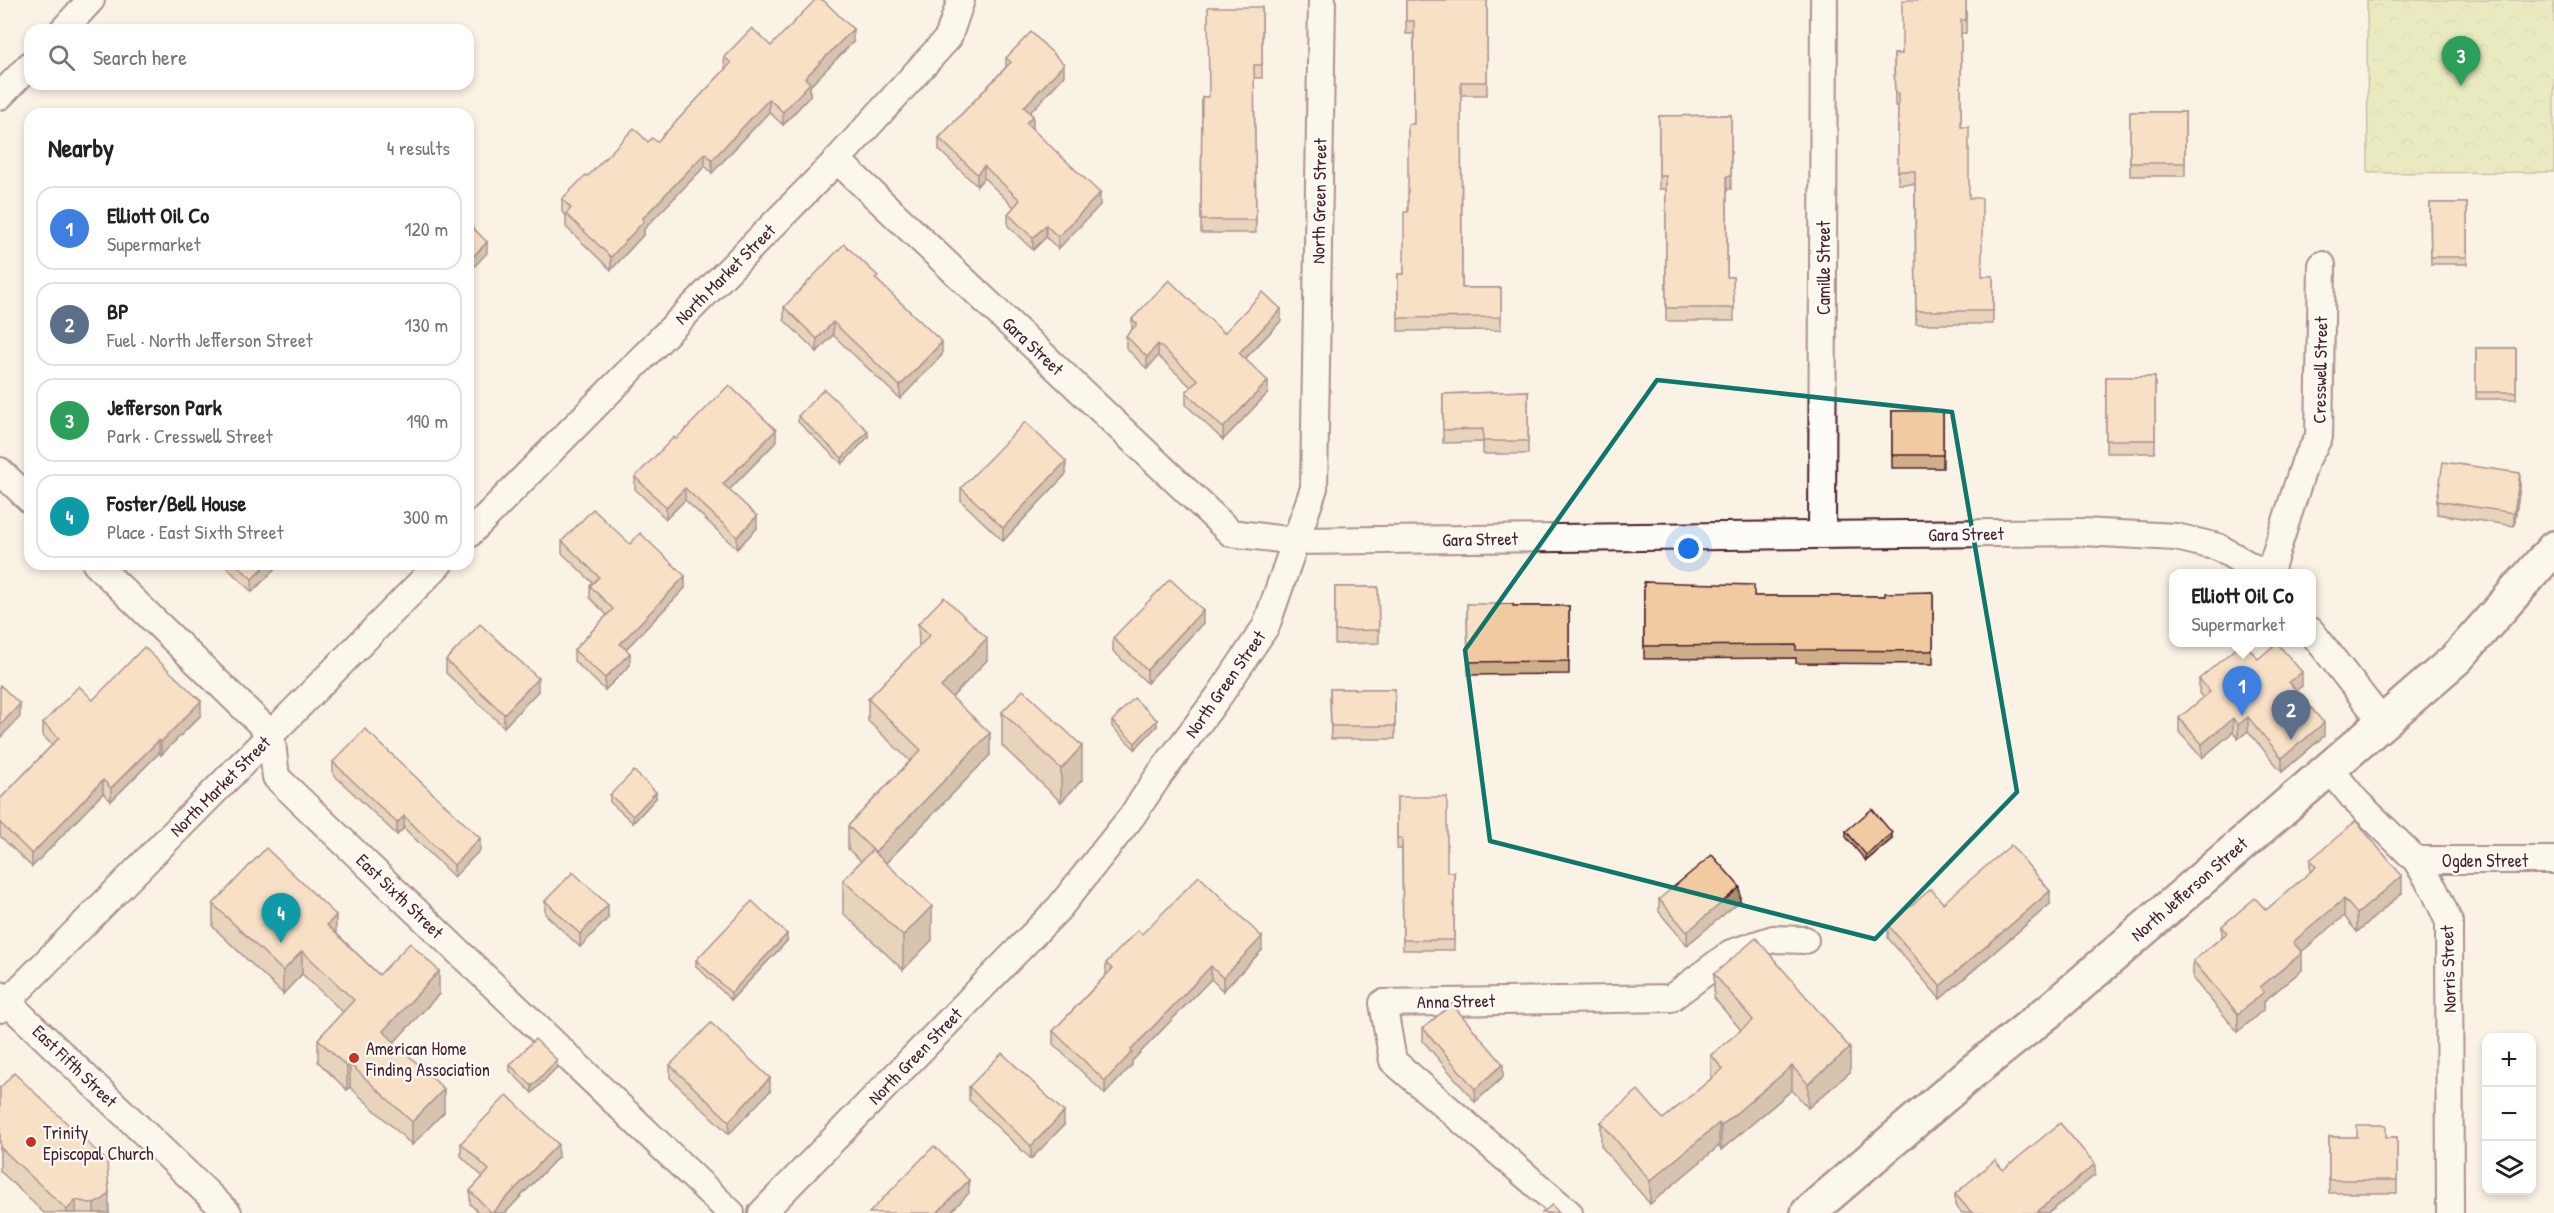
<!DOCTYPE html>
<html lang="en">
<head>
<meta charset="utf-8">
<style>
	body { margin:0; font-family:"Patrick Hand",sans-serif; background:#f6f6f6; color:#222 }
	.controls { position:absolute; right:18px; bottom:18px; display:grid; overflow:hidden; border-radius:12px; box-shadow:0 3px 9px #0003 }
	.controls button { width:54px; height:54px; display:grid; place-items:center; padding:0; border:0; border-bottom:2px solid #e0e0e0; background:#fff; color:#222; font:30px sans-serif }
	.you { position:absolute; left:1689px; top:549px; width:21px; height:21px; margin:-15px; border:4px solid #fff; border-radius:50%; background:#1a73e8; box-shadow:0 0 0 9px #1a73e833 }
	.badge { display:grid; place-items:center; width:39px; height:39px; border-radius:50%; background:#0f766e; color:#fff; font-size:20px; font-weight:700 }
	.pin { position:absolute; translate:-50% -50px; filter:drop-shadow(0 2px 3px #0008) }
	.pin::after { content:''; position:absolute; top:32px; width:21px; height:18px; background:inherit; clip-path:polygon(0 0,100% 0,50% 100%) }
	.popup { position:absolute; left:2169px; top:569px; width:147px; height:78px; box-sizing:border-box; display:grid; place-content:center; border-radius:12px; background:#fff; filter:drop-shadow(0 2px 4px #0005); font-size:20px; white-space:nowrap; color:#767676 }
	.popup b { font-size:22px; color:#222 }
	.popup::after { content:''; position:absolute; left:50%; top:100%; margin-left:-12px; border:12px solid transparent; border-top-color:#fff }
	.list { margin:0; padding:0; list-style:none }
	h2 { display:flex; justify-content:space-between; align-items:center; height:78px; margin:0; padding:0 24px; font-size:26px }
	h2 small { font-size:20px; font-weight:400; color:#767676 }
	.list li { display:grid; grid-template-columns:39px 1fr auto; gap:18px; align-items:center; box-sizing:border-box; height:84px; margin:0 12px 12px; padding:0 12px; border:2px solid #e0e0e0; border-radius:18px }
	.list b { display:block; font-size:22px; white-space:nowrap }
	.list p { margin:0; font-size:20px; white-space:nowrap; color:#767676 }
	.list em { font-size:20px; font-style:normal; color:#767676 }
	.icon { flex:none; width:33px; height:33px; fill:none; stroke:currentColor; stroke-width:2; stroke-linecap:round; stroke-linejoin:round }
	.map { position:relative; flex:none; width:2554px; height:1213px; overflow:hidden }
	.search { position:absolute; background:#fff; box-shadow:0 3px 9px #0003; left:24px; top:24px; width:450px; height:66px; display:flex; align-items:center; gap:15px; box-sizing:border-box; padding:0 21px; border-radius:18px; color:#767676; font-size:22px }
	.panel { position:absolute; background:#fff; box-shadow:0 3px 9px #0003; left:24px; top:108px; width:450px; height:462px; border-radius:18px }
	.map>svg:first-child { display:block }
</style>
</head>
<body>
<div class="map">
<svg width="2554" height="1213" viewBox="0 0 2554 1213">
	<defs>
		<pattern id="forest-crowns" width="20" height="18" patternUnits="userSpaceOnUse" patternTransform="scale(1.5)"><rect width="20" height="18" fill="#d5e194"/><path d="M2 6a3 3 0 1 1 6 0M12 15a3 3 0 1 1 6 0" fill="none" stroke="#b8c180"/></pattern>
	</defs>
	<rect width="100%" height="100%" fill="#fbf2e6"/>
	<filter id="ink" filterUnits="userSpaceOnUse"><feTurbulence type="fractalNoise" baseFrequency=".0167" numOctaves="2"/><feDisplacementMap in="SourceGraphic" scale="12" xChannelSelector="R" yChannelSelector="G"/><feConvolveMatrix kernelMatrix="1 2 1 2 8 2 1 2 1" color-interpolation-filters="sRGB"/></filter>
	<g filter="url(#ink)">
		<path fill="url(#forest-crowns)" stroke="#908060" stroke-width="1.5" d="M2367 0H2554V172L2368 173Z"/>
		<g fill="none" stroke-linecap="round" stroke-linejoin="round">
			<g stroke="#4a1f2b" stroke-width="30">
				<g id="street">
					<path d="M63 30 91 0"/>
					<path d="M0 96 30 65"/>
					<path d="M837 160 1231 533 1295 541 2082 532 2176 537 2218 547 2264 574"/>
					<path d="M0 471 30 500"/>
					<path d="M468 535 837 160 948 38 961 0"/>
					<path d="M1822 535 1824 0"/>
					<path d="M96 564 271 734 276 777 731 1213"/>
					<path d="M2269 574 2305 462 2319 437 2322 265"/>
					<path d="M2311 631 2384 724"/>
					<path d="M2329 768 2356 801 2416 860 2434 889 2449 922 2450 1213"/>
					<path d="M2416 860H2554"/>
					<path d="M0 995 228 1213"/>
					<path d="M0 1009 439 564"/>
					<path d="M762 1213 1059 908 1132 816 1160 774 1219 696 1266 626 1314 488 1322 0"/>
					<path d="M1569 1213 1393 1061 1383 1003 1671 998 1731 953 1773 939 1805 940"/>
				</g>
			</g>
			<g stroke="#4a1f2b" stroke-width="38">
				<path id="secondary" d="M1808 1213 1972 1072 2049 1011 2457 658 2554 548"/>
			</g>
			<use href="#street" stroke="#fdfcf7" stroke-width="26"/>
			<use href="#secondary" stroke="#fdfcf7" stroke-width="33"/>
		</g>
		<g fill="#d0ae8a" stroke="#4a1f2b" stroke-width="1.5">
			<path d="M1406 0H1487V95H1461L1462 288H1501V330L1398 331V274H1404L1414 124V34H1406Z"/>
			<path d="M1966 0V33H1961V127L1969 198 1982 276H1993V324H1916L1915 184H1898V106H1895L1894 54H1902Z"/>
			<path d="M1262 7V78H1254L1256 233H1201L1202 97H1209Z"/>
			<path d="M853 42 810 86V96L783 125 769 112 712 173 705 166 644 229V234L611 270 566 227V216L562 212V199L588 176 648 142H657L725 70 724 57 771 46Z"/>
			<path d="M1006 58 1064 76 1030 112 1033 128 1032 129 1100 205 1058 249 1046 237 1033 250 1008 226V214L1014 207 984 178 977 186 939 150V138L1006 67Z"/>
			<rect x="2130" y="112" width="55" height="64"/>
			<path d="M1731 115V189H1727V277H1733L1734 321H1666V189H1659V116Z"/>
			<path d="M2430 203H2467V264H2431Z"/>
			<path d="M878 281 942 355 900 399 833 335 817 352 784 320V307Z"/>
			<path d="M1132 319 1224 333 1281 321 1245 359 1268 393 1223 440 1186 405V392L1191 387 1158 356 1147 369 1126 348V336L1132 330Z"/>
			<rect x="2476" y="348" width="40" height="51"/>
			<rect x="2106" y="377" width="49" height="76"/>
			<path d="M1528 391V454H1483V442L1443 443V394Z"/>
			<rect x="1892" y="411" width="51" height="57"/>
			<path d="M798 416 868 437 842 464 798 422Z"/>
			<path d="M676 439 776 442 729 490 757 528 737 549 685 500 666 519 635 489V477Z"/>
			<path d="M1066 474 1003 541 961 501V488Z"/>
			<path d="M2520 486 2514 526 2437 514V501Z"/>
			<path d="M562 541 630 544 685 588 626 649 630 665 605 690 574 661V650L607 615 590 598V586L593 583 562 553Z"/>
			<path d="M223 564H280L252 592Z"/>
			<path d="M1644 582 1754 596H1885L1933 592V664L1796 663V658L1644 659Z"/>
			<path d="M1335 587H1378L1379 643 1335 644Z"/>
			<path d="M1467 604 1513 606H1569V674L1468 675Z"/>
			<path d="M1203 623 1147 683 1113 651V638Z"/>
			<path d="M918 624 987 660 952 697 990 755 886 863 932 940 903 970 843 913V880L861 861 848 849V826L910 761 868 721V699L919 647Z"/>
			<path d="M2258 659 2302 686 2296 690 2324 736 2282 772 2248 731 2238 739 2233 732 2202 758 2179 732V718L2203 698 2199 693V679Z"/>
			<path d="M446 660 538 691 504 727 446 673Z"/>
			<path d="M1330 689H1395V739H1331Z"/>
			<path d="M93 700 201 715 161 755 159 753 111 801 103 793 32 867 0 836V799L52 745 43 736V723Z"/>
			<path d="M1002 712 1082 780 1061 802 1002 746Z"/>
			<path d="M1112 721 1157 726 1135 749 1112 727Z"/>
			<path d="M333 762 480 850 454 877 404 828 397 835 333 774Z"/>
			<path d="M610 795 656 798 633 823 610 802Z"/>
			<path d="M1397 797 1447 872H1454V950H1403L1402 849H1397Z"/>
			<path d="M1846 831 1892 839 1866 861 1846 837Z"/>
			<path d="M2310 860 2402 893 2357 932 2344 916 2301 952 2302 970 2264 1001V1009L2238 1032 2193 979V961L2222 937V926L2266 910 2310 873Z"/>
			<path d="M1659 899 1740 901 1687 945 1659 912Z"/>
			<path d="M545 901 608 918 580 947 545 914Z"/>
			<path d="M1943 903 2050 904 1940 999 1888 938V925Z"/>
			<path d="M213 904 336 933 379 975 439 994 394 1042 444 1112 412 1145 350 1087 347 1090 318 1062V1039L343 1012 302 974 283 994 213 927Z"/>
			<path d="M1142 934 1262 950 1223 991 1211 979 1132 1061V1065L1105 1094 1053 1044V1031L1106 975V963Z"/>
			<path d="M787 941 731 1000 696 966V960Z"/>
			<path d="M1714 974 1850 1072 1808 1108 1792 1090 1721 1150 1719 1146 1650 1204 1601 1146V1122L1663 1119 1711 1079V1055L1741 1030 1714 998Z"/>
			<path d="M1423 1028 1503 1077 1475 1102 1423 1041Z"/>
			<path d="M510 1065 557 1067 532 1093 510 1071Z"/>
			<path d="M670 1065 770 1091 729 1134 670 1078Z"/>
			<path d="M969 1087 1064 1125 1031 1159 969 1100Z"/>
			<path d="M0 1088 109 1213H44L0 1171Z"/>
			<rect x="2329" y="1137" width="68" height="56"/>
			<path d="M461 1143 558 1157 505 1213H479L470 1204V1191L483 1177 461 1156Z"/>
			<path d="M2003 1170 2095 1175 2049 1213H1962L1955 1205V1194Z"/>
		</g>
		<g fill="#a98d71" stroke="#4a1f2b" stroke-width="1.5">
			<path d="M853 29V42L810 86V96L783 125V112L805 78Z"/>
			<path d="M1064 64V76L1024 119V107Z"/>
			<path d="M769 99V112L712 173V160Z"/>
			<path d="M1033 116V128L1026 135V123Z"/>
			<path d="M705 153V166L644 229V234L611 270V257L642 219Z"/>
			<path d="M984 166V178L977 186V174Z"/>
			<path d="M1100 193V205L1058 249V237Z"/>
			<path d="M1046 225V237L1033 250V238Z"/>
			<path d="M487 242V253L468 273V262Z"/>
			<path d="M1281 309V321L1239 365V353Z"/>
			<path d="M833 322V335L817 352V339Z"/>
			<path d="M942 342V355L900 399V386Z"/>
			<path d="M1158 344V356L1147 369V357Z"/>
			<path d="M1268 381V393L1223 440V428Z"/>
			<path d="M776 430V442L723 496V484Z"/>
			<path d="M868 431V437L842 464V458Z"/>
			<path d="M1066 461V474L1003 541V528Z"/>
			<path d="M2520 473V486L2514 526V513Z"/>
			<path d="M685 488V500L666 519V507Z"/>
			<path d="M757 516V528L737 549V537Z"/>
			<path d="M267 564H280L252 592V579Z"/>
			<path d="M685 576V588L620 655V644Z"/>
			<path d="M1203 610V623L1147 683V670Z"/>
			<path d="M987 638V660L941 709V687Z"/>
			<path d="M630 653V665L605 690V678Z"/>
			<path d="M2302 672V686L2289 696V682Z"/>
			<path d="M538 678V691L504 727V714Z"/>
			<path d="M201 701V715L161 755V742Z"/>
			<path d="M20 704V717L0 738V725Z"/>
			<path d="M2248 717V731L2238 739V725Z"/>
			<path d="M2233 718V732L2202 758V744Z"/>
			<path d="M1157 720V726L1135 749V743Z"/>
			<path d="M2324 723V736L2282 772V758Z"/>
			<path d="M990 733V755L875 874V852Z"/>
			<path d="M159 740V753L111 801V788Z"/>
			<path d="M1082 746V780L1061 802V769Z"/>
			<path d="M103 780V793L32 867V854Z"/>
			<path d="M656 792V798L633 823V816Z"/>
			<path d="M404 816V828L397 835V823Z"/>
			<path d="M1892 833V839L1866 861V855Z"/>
			<path d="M480 838V850L454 877V865Z"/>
			<path d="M2402 876V893L2357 932V914Z"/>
			<path d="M1740 887V901L1687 945V932Z"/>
			<path d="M2050 891V904L1940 999V986Z"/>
			<path d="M2344 899V916L2293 959V942Z"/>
			<path d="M608 905V918L580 947V934Z"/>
			<path d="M932 906V940L903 970V936Z"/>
			<path d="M336 915V939L327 925Z"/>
			<path d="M787 934V941L731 1000V993Z"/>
			<path d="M1262 937V950L1223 991V978Z"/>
			<path d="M302 951V974L283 994V971Z"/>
			<path d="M2302 953V970L2264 1001V1009L2238 1032V1014L2260 987Z"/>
			<path d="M1211 966V979L1132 1061V1065L1105 1094V1081L1131 1050Z"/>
			<path d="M439 971V994L383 1054V1031Z"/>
			<path d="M1850 1048V1072L1808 1108V1084Z"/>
			<path d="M557 1060V1067L532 1093V1086Z"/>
			<path d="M350 1064V1087L347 1090V1067Z"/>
			<path d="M1503 1064V1077L1475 1102V1089Z"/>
			<path d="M1792 1066V1090L1721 1150V1126Z"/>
			<path d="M770 1078V1091L729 1134V1121Z"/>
			<path d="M444 1089V1112L412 1145V1122Z"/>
			<path d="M1064 1112V1125L1031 1159V1146Z"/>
			<path d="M1719 1123V1146L1650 1204V1181Z"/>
			<path d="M558 1144V1157L505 1213H492Z"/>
			<path d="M2095 1164V1175L2049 1213H2038V1211Z"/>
			<path d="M969 1180V1193L950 1213H937Z"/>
			<path d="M109 1192V1213H94V1204Z"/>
			<path d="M76 1200V1213H67V1210Z"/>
		</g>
		<g fill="#f2caa1" stroke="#4a1f2b" stroke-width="1.5">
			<path d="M815 0H823L853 29 805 78 810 83 783 112 769 99 712 160 705 153 642 219 644 221 611 257 566 214 571 208 562 199 586 175 588 176 634 128 648 142 652 138 657 142 731 63 724 57 752 28 771 46Z"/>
			<path d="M1406 0H1487V82H1461L1462 288H1501V317L1398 318V274H1404V212H1408V124H1414V21H1406Z"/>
			<path d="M1902 0H1966V20H1961V127H1969V198H1982V276H1993V311H1916L1915 171H1898V93H1895L1894 54H1902Z"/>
			<path d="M1208 7H1262V65H1254L1256 220H1201L1202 97H1209Z"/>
			<path d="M1031 32 1064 64 1024 107 1033 116 1026 123 1100 193 1058 237 1046 225 1033 238 1008 214 1020 200 984 166 977 174 939 138 1011 62 1006 58Z"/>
			<rect x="2130" y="112" width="55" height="51"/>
			<path d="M1731 115V176H1727V277H1733L1734 308H1666V176H1659V116Z"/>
			<path d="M2430 203H2467V257H2431Z"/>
			<path d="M468 223 487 242 468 262Z"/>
			<path d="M844 244 878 276 875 278 942 342 900 386 833 322 817 339 784 307Z"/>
			<path d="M1169 280 1224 333 1263 292 1281 309 1239 353 1268 381 1223 428 1186 392 1198 380 1158 344 1147 357 1126 336 1137 324 1132 319Z"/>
			<rect x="2476" y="348" width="40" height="44"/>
			<rect x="2106" y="377" width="49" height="63"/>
			<path d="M729 385 776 430 723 484 757 516 737 537 685 488 666 507 635 477 674 437 676 439Z"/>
			<path d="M824 389 868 431 842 458 798 416Z"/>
			<path d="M1528 391V441H1483V429L1443 430V394Z"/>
			<rect x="1892" y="411" width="51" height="44"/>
			<path d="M1025 422 1066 461 1003 528 961 488Z"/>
			<path d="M2443 462 2520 473 2514 513 2437 501Z"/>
			<path d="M593 509 630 544 640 533 685 576 620 644 630 653 605 678 574 650 613 609 590 586 599 577 562 541Z"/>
			<path d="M236 564H267L252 579Z"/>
			<path d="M1170 579 1203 610 1147 670 1113 638Z"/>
			<path d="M1644 582 1754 585V596H1885V593L1933 592V651L1796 650V645L1644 646Z"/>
			<path d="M1335 587H1378L1379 630 1335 631Z"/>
			<path d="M944 597 987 638 941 687 990 733 875 852 848 826 921 750 868 699 930 635 918 624Z"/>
			<path d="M1467 604H1513V606H1569V661L1468 662Z"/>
			<path d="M480 624 538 678 504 714 446 660Z"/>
			<path d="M2243 642H2244L2258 659 2277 643 2302 672 2289 682 2324 723 2282 758 2248 717 2238 725 2233 718 2202 744 2179 718 2210 692 2199 679Z"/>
			<path d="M144 647 201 701 161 742 159 740 111 788 103 780 32 854 0 823V799L59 738 43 723 79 686 93 700Z"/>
			<path d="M0 685 20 704 0 725Z"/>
			<path d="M1330 689H1395V726H1331Z"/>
			<path d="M1023 690 1082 746 1061 769 1002 712Z"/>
			<path d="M1134 698 1157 720 1135 743 1112 721Z"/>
			<path d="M365 729 480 838 454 865 404 816 397 823 333 762Z"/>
			<path d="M634 771 656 792 633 816 610 795Z"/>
			<path d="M1397 797H1447V872H1454V940H1403L1402 838H1397Z"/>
			<path d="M1872 809 1892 833 1866 855 1846 831Z"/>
			<path d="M2356 821 2402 876 2357 914 2344 899 2293 942 2302 953 2260 987 2264 992 2238 1014 2193 961 2227 933 2222 926 2255 898 2266 910 2316 867 2310 860Z"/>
			<path d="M2011 845 2050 891 1940 986 1888 925 1931 889 1943 903Z"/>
			<path d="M266 848 336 915 327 925 379 975 410 943 439 971 383 1031 444 1089 412 1122 350 1064 347 1067 318 1039 354 1000 302 951 283 971 213 904Z"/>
			<path d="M872 850 932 906 903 936 843 880Z"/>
			<path d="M1712 855 1740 887 1687 932 1659 899Z"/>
			<path d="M573 872 608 905 580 934 545 901Z"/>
			<path d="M1199 876 1262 937 1223 978 1211 966 1131 1050 1132 1052 1105 1081 1053 1031 1112 969 1106 963 1138 930 1142 934Z"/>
			<path d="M752 901 787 934 731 993 696 960Z"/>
			<path d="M1756 938 1850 1048 1808 1084 1792 1066 1721 1126 1719 1123 1650 1181 1601 1122 1638 1090 1663 1119 1723 1069 1711 1055 1753 1020 1714 974Z"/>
			<path d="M1452 1004 1503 1064 1475 1089 1423 1028Z"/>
			<path d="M711 1023 770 1078 729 1121 670 1065Z"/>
			<path d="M535 1039 557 1060 532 1086 510 1065Z"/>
			<path d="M1002 1053 1064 1112 1031 1146 969 1087Z"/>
			<path d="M14 1073 107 1161 109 1192 105 1198 94 1204 76 1200 67 1210 0 1147V1088Z"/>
			<path d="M507 1095 558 1144 492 1213 470 1191 489 1170 461 1143Z"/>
			<path d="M2060 1123 2095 1164 2038 1211 2040 1213H1972L1955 1194 1995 1160 2003 1170Z"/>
			<path d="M2357 1125H2386V1137H2397V1180H2329V1137H2357Z"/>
			<path d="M934 1146 969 1180 937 1213H869Z"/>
			<path d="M1552 1205 1559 1213H1542Z"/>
		</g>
	</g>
	<path d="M0 0H2554V1213H0ZM1657 380 1952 412 2017 792 1875 939 1490 841 1465 650Z" fill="#fbf2e6" fill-opacity=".55" fill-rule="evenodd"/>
	<path fill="none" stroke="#0f766e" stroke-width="4.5" stroke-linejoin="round" d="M1657 380 1952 412 2017 792 1875 939 1490 841 1465 650Z"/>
	<g fill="#c8321e" stroke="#fdfcf7" stroke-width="2">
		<circle cx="354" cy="1058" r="6"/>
		<circle cx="31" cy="1142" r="6"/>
	</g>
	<g text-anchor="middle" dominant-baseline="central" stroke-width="4.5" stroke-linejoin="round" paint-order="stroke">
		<g font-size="18" fill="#4a1f2b" stroke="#fdfcf7">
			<text transform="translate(1319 201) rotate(-89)">North Green Street</text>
			<text transform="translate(1823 268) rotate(-90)">Camille Street</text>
			<text transform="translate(725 274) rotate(-45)">North Market Street</text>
			<text transform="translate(1033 346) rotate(43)">Gara Street</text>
			<text transform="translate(2320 370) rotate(-89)">Cresswell Street</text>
			<text transform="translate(1966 534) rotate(-1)">Gara Street</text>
			<text transform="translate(1480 539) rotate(-1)">Gara Street</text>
			<text transform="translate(1225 684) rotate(-55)">North Green Street</text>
			<text transform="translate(220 786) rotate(-45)">North Market Street</text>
			<text x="2485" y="860">Ogden Street</text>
			<text transform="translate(2189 889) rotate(-41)">North Jefferson Street</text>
			<text transform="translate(400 896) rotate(44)">East Sixth Street</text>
			<text transform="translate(2448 969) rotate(-92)">Norris Street</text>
			<text transform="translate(1456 1001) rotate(-1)">Anna Street</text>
			<text transform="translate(915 1056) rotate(-46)">North Green Street</text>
			<text transform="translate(75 1066) rotate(44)">East Fifth Street</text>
		</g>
		<g font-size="18" fill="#4a1f2b" stroke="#fdfcf7" text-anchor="start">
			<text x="366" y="1048">American Home<tspan x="366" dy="21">Finding Association</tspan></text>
			<text x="43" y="1132">Trinity<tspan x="43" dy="21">Episcopal Church</tspan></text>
		</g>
	</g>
</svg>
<div class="controls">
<button>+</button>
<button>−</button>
<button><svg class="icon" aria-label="layers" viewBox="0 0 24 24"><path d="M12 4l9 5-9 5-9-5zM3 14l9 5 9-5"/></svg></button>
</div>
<div class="you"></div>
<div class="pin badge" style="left:2242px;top:716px;background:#3f7fe0">1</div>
<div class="popup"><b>Elliott Oil Co</b>Supermarket</div>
<div class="pin badge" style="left:2291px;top:740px;background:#5c6f8a">2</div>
<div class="pin badge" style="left:2461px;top:86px;background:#2e9e5b">3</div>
<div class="pin badge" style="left:281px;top:943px;background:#0f9aa8">4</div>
<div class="search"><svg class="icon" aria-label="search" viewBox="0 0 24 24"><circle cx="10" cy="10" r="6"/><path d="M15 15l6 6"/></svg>Search here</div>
<section class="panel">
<h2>Nearby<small>4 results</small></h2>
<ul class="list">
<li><span class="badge" style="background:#3f7fe0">1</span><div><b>Elliott Oil Co</b><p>Supermarket</p></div><em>120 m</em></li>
<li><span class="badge" style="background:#5c6f8a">2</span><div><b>BP</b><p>Fuel · North Jefferson Street</p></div><em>130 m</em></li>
<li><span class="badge" style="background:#2e9e5b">3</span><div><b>Jefferson Park</b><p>Park · Cresswell Street</p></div><em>190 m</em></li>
<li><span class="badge" style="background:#0f9aa8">4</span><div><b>Foster/Bell House</b><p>Place · East Sixth Street</p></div><em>300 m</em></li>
</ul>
</section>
</div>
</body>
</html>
